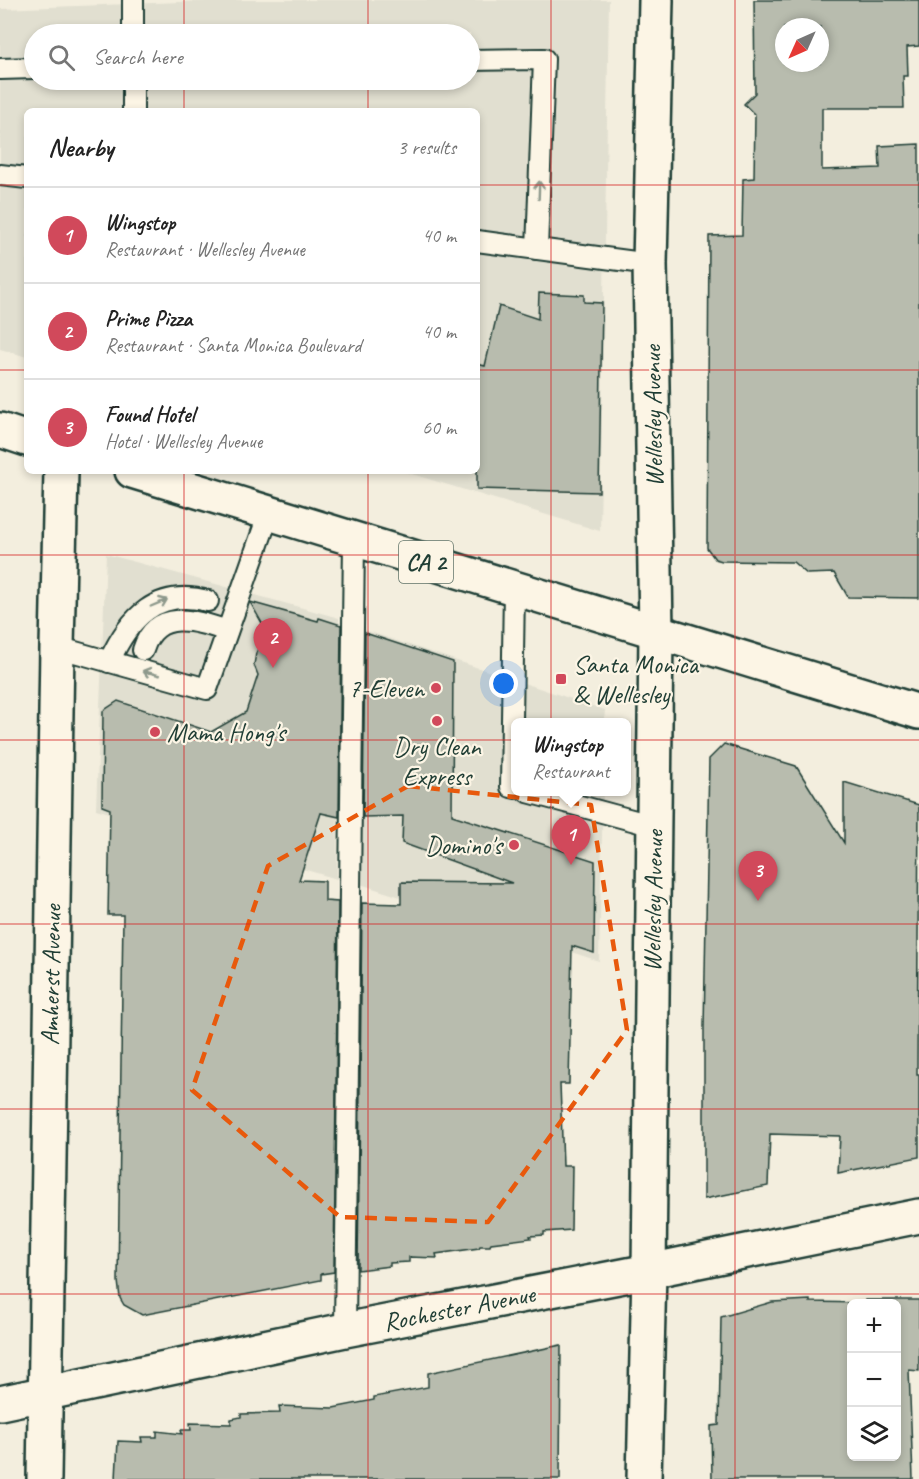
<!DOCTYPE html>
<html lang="en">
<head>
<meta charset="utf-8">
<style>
	body { margin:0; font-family:Caveat,sans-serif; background:#f2f2f2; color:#222 }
	.controls { position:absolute; right:18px; bottom:18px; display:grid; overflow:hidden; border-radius:9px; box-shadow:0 3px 9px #0003 }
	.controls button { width:54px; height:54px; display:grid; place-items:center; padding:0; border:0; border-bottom:2px solid #e0e0e0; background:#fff; color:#222; font:30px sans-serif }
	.compass { position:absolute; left:775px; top:18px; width:54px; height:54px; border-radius:50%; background:#fff; box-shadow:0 3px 9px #0003; rotate:225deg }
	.you { position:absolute; left:504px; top:684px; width:21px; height:21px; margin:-15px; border:4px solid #fff; border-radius:50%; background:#1a73e8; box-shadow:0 0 0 9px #1a73e833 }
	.badge { display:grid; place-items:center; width:39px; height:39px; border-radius:50%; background:#d1495b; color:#fff; font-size:20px; font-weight:700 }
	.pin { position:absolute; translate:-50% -50px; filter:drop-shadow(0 2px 3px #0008) }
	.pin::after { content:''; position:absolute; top:32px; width:21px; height:18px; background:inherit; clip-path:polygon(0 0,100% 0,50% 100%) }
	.popup { position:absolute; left:511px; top:718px; width:120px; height:78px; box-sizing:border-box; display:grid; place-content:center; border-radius:9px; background:#fff; filter:drop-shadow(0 2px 4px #0005); font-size:20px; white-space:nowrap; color:#767676 }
	.popup b { font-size:22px; color:#222 }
	.popup::after { content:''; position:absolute; left:50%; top:100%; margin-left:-12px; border:12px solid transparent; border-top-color:#fff }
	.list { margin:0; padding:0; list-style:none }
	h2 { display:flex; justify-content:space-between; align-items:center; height:78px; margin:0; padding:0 24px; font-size:26px }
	h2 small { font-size:20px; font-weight:400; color:#767676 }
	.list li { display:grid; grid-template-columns:39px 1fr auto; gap:18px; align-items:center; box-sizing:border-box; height:96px; padding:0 24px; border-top:2px solid #e0e0e0 }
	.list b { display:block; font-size:22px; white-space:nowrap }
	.list p { margin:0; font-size:20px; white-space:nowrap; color:#767676 }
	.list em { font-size:20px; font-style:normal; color:#767676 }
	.icon { flex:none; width:33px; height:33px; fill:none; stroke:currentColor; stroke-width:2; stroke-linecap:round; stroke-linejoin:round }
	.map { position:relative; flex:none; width:919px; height:1479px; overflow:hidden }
	.search { position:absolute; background:#fff; box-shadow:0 3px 9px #0003; left:24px; top:24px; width:456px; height:66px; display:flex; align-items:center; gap:15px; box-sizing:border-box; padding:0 21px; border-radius:33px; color:#767676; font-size:22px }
	.panel { position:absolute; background:#fff; box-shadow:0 3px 9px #0003; left:24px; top:108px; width:456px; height:366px; border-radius:9px }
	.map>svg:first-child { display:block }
</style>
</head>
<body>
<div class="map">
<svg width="919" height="1479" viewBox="0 0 919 1479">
	<rect width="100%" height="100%" fill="#f3eede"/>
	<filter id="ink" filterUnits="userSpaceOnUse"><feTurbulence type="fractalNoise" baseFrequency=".0167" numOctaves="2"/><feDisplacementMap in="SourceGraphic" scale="12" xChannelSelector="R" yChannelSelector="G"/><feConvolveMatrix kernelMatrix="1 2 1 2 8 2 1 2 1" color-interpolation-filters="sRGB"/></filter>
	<g filter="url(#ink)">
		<g fill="#e1dfd0" fill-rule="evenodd">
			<path d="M231 0H609L600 531 402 471H477V111H27V357L0 349V9ZM34 34H470V80H34Z"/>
			<path d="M106 554 339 618 337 879 96 809Z"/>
			<path d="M361 629 605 710 604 722H516V792H603L599 961 360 884Z"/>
		</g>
		<g fill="#b8bcae" stroke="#1f3d34" stroke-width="1.5" fill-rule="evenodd">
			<path d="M754 0H919V46L907 47 908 76H903L904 108H822V170L880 168 879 146 919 144V598L848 597 834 573 807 574 793 562 722 561 715 559 707 548 709 236 742 235 743 179 754 178 755 115 744 104 755 93ZM784 27H820V63H784Z"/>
			<path d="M539 293 584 295V302L602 303 599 492 477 489V364L485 366 499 306 538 319Z"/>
			<path d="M250 602 318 621 319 618 341 625 339 817 321 813 299 880 325 881V901L338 902 334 1272 321 1274V1280L142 1315 124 1305 120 1298 118 1281 123 915H108L110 809 102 806 103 711 118 701 211 732 246 712 258 675 254 665 256 653 267 632Z"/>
			<path d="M365 633 453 662 452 815 595 861 594 953 572 946 569 1084H560L563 1166H572L571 1230 544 1232V1235L530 1236 531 1238 491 1243 490 1246H480L479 1248 436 1254 437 1258 409 1257V1262L390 1263V1266L358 1270 362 903 401 904V882L512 883 402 843 403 816 363 817Z"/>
			<path d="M724 744 796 766 844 843V782L919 805 917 1075H919V1157L838 1173 840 1136 770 1134 768 1186 704 1199V1027L709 759Z"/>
			<path d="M810 1300V1302L866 1303V1300H919V1371L909 1370 913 1479H712L711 1426 719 1425 721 1317 772 1302ZM852 1304H897V1456H852Z"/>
			<path d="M561 1345 560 1479H116L118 1441 142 1442 141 1437H157V1431L182 1434 181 1430H191L190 1423 231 1424V1419L241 1417V1414L280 1413 279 1406 333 1408 374 1400V1397L428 1387V1373Z"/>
		</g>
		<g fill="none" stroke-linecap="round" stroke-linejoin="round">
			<g stroke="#1f3d34" stroke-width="24">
				<g id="lane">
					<path d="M133 0V34"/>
					<path d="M470 60 544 59 537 249"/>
					<path d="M0 69 34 68"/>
					<path d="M133 111V80"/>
					<path d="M0 175 27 178"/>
					<path d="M477 241 650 264"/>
					<path d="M514 589 511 787 516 788"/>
					<path d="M57 647 207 689 269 513"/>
					<path d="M143 650C156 608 196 620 227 631"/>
					<path d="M109 662C129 617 157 588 208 601"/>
					<path d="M528 792 654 826"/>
					<path d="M345 1330 354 539"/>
				</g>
			</g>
			<g stroke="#1f3d34" stroke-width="38">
				<g id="street">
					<path d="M0 1403 345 1330 649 1271 919 1216"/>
					<path d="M44 1479 57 647 61 471"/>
					<path d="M644 1479 649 1271 656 632 650 264 656 0"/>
				</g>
			</g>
			<g stroke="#1f3d34" stroke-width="38">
				<g id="primary">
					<path d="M0 430 27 439"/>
					<path d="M132 471 919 712"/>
				</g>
			</g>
			<use href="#lane" stroke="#fcf5e5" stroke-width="20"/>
			<use href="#street" stroke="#fcf5e5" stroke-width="33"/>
			<use href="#primary" stroke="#fcf5e5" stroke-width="33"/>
		</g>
		<defs><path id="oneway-shaft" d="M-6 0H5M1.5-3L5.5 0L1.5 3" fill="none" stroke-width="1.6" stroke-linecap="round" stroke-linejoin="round" transform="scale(1.5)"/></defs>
		<g stroke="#8e998c">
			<use href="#oneway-shaft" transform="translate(539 190) rotate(-88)"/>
			<use href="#oneway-shaft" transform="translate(159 603) rotate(-23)"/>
			<use href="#oneway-shaft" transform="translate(151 673) rotate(-165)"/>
		</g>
	</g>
	<path fill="none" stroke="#e8590c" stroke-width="4.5" stroke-dasharray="12 8" stroke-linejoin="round" d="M408 786 591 805 627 1030 488 1222 340 1217 192 1090 268 866Z"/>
	<path fill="none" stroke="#d62828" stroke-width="1.5" stroke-opacity="0.55" d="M184 0V34M368 0V34M551 0V1479M735 0V1479M184 80V111M368 80V111M0 185H27M477 185H919M0 370H27M477 370H919M184 471V1479M368 471V1479M0 555H919M0 740H919M0 924H919M0 1109H919M0 1294H919"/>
	<g fill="#d1495b" stroke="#fcf5e5" stroke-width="2">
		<rect x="555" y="673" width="12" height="12" rx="3"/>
		<circle cx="436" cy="688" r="6"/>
		<circle cx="437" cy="721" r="6"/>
		<circle cx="155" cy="732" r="6"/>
		<circle cx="514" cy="845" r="6"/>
	</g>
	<g text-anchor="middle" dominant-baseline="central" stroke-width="4.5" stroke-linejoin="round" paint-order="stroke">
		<rect fill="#fcf5e5" stroke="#617469" stroke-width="1.5" x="399" y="541" width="54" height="42" rx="4.5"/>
		<g font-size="24" font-weight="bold" fill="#1f3d34">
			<text x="426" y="562">CA 2</text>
		</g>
		<g font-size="26" fill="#1f3d34" stroke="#fcf5e5">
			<text transform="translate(653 416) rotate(-91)">Wellesley Avenue</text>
			<text transform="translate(653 901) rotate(-89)">Wellesley Avenue</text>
			<text transform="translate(51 975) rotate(-89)">Amherst Avenue</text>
			<text transform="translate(459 1308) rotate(-11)">Rochester Avenue</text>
		</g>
		<g font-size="26" fill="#1f3d34" stroke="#fcf5e5" text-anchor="start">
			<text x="573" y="664">Santa Monica<tspan x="573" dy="30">&amp; Wellesley</tspan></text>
			<text x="424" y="688" text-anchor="end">7-Eleven</text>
			<text x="167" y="732">Mama Hong's</text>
			<text x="437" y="746" text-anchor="middle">Dry Clean<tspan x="437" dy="30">Express</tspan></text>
			<text x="502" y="845" text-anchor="end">Domino's</text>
		</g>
	</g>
</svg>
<div class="controls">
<button>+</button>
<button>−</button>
<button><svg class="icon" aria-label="layers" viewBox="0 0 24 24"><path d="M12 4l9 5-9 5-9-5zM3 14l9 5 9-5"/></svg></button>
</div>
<svg class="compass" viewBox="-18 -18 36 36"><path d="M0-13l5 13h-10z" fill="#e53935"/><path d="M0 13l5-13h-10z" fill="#767676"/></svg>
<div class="you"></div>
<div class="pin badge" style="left:571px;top:865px">1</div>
<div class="popup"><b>Wingstop</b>Restaurant</div>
<div class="pin badge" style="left:273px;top:668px">2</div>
<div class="pin badge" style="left:758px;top:901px">3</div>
<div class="search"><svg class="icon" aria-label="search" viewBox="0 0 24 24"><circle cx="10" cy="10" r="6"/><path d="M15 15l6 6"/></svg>Search here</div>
<section class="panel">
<h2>Nearby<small>3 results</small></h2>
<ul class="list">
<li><span class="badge">1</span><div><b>Wingstop</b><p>Restaurant · Wellesley Avenue</p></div><em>40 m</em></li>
<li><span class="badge">2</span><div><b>Prime Pizza</b><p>Restaurant · Santa Monica Boulevard</p></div><em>40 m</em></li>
<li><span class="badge">3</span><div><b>Found Hotel</b><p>Hotel · Wellesley Avenue</p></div><em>60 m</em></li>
</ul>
</section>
</div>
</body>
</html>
